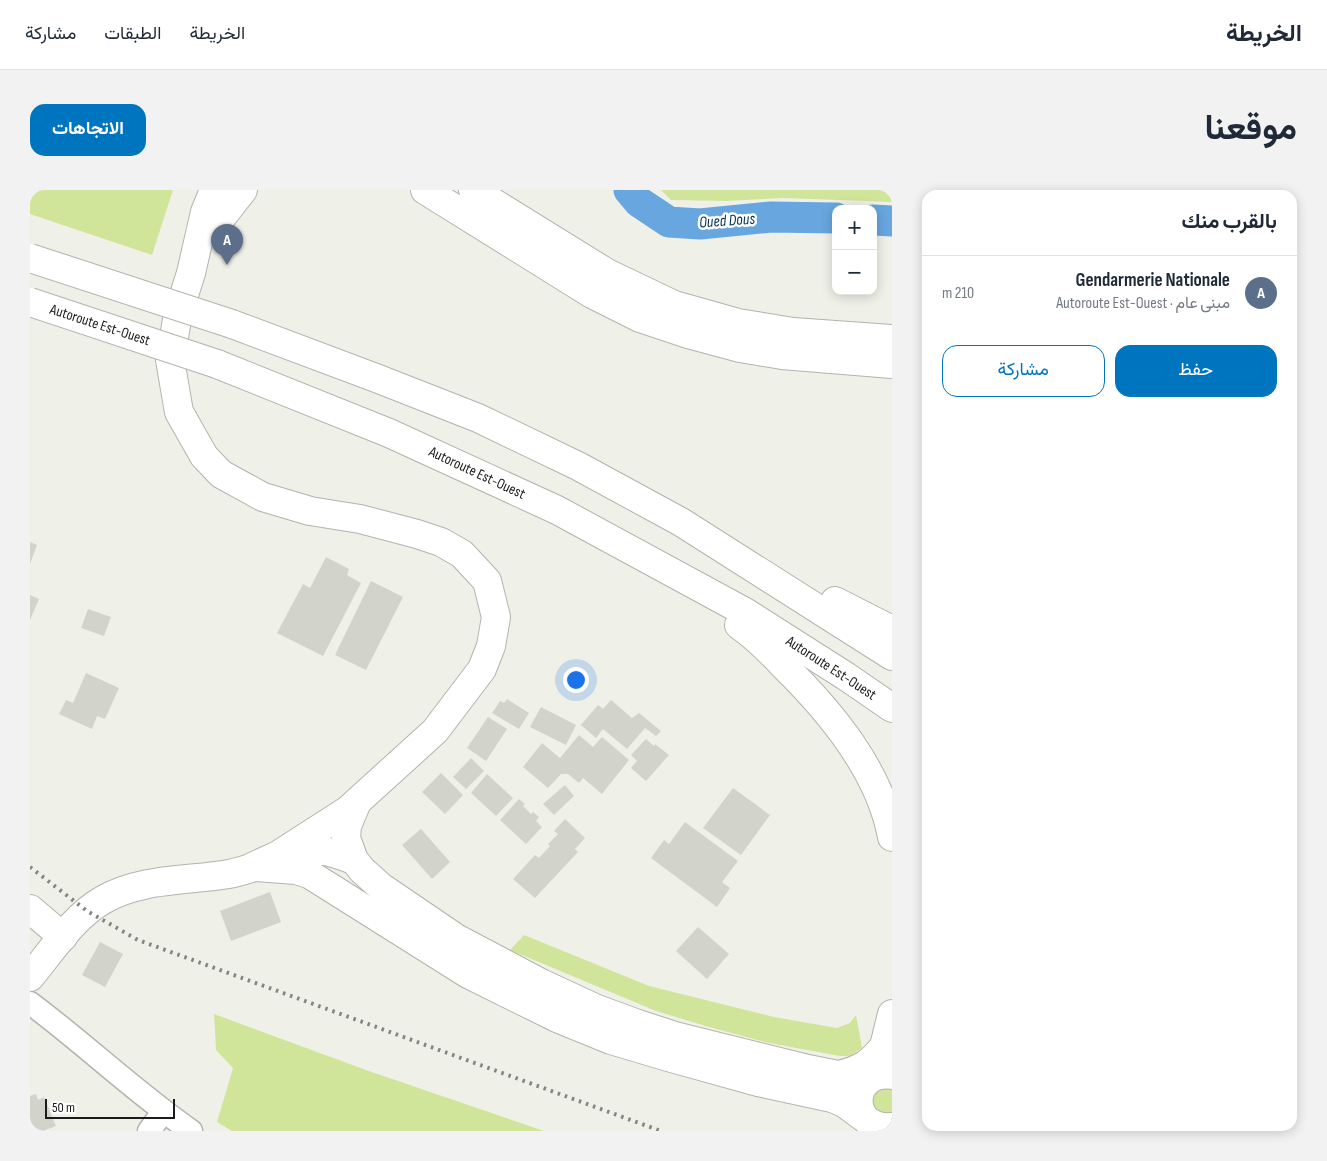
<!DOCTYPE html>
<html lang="ar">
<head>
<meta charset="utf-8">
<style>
	body { margin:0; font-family:"Sofia Sans Condensed",Vazirmatn,sans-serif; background:#f2f2f3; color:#1f2937; direction:rtl }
	.controls { position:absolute; right:15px; top:15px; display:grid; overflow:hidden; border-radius:10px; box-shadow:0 2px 12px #0003 }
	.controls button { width:45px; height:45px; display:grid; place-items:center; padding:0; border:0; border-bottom:1px solid #e0e1e3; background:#fff; color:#1f2937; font:25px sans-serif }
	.scale { position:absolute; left:15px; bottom:12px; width:130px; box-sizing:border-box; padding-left:5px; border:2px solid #1b1b19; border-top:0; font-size:14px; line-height:18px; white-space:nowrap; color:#1b1b19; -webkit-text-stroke:4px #fff; paint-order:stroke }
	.you { position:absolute; left:545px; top:489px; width:18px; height:18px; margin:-12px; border:4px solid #fff; border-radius:50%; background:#1a73e8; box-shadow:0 0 0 8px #1a73e833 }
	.badge { display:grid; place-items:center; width:32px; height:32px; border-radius:50%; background:#0075bf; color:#fff; font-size:16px; font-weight:700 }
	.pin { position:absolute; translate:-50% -41px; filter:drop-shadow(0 1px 2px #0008) }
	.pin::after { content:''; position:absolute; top:26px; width:18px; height:15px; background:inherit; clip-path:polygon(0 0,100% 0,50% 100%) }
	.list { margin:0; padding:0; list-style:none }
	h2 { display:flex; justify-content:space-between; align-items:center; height:65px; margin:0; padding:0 20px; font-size:21px }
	h2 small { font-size:16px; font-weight:400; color:#747a83 }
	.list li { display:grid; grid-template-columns:32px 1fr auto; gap:15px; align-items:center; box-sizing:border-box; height:75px; padding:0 20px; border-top:1px solid #e0e1e3 }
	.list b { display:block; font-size:19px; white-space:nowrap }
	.list p { margin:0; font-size:16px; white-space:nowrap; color:#747a83 }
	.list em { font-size:16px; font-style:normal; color:#747a83 }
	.actions { display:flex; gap:10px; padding:15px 20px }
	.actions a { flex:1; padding:11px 0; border:1px solid #0075bf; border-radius:15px; text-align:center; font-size:18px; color:#0075bf }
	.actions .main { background:#0075bf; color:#fff }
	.map { position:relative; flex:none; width:862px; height:941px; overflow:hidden; direction:ltr; border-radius:15px }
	header { display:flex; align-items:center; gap:30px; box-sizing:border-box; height:70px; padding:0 25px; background:#fff; border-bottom:1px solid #e0e1e3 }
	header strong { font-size:24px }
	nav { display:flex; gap:28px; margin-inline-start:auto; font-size:18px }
	.intro { display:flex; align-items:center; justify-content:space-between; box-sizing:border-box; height:120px; padding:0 30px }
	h1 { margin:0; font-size:35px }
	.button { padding:12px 22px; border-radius:15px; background:#0075bf; color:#fff; font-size:18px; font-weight:700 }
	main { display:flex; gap:30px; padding:0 30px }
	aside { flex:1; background:#fff; border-radius:15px; box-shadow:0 2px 12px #0003 }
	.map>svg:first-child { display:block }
</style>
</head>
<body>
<header>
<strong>الخريطة</strong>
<nav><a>الخريطة</a><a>الطبقات</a><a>مشاركة</a></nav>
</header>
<div class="intro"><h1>موقعنا</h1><a class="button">الاتجاهات</a></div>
<main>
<aside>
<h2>بالقرب منك<small></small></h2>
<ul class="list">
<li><span class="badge" style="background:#5c6f8a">A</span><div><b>Gendarmerie Nationale</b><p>مبنى عام · Autoroute Est-Ouest</p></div><em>210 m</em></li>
</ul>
<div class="actions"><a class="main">حفظ</a><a>مشاركة</a></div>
</aside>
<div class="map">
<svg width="862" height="941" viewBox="0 0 862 941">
	<rect width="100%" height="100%" fill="#eff1e9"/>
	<g fill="#d0e599">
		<path d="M0 0H143L122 65 0 24Z"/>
		<path d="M631 0H862V12L753 8 696 11 641 10Z"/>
		<path d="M494 745 619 796 744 827 807 838 820 833 826 825 832 858 820 866H810L739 853 679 837 626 821 480 760Z"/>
		<path d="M184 824 336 880 514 941H202L187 932 203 878 186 860Z"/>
		<path d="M862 892V930L853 932 836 905Z"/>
	</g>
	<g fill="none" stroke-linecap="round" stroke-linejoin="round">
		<g stroke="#68a6df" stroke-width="31">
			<path d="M599 0 609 12 639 32 670 34 741 27 806 28"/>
			<path d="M843 30 862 31"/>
		</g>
	</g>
	<g fill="#d2d4cc">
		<path d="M0 352 7 355 0 374Z"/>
		<path d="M296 367 319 379 317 385 331 393 293 466 247 443 273 394 280 398Z"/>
		<path d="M341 391 373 407 336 480 305 465Z"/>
		<path d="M0 405 9 409 0 430Z"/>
		<path d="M58 419 81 427 74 446 51 438Z"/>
		<path d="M56 483 89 498 75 529 67 526 62 539 29 524 36 510 43 513Z"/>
		<path d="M477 509 499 523 489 539 462 523 470 511 474 513Z"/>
		<path d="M581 510 602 528 609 523 631 541 626 546 615 538 597 559 573 539 566 548 551 535 568 515 573 519Z"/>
		<path d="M511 517 546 535 536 555 500 537Z"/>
		<path d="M458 527 477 539 456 571 437 558Z"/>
		<path d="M549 545 563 557 572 547 599 570 572 604 553 588 549 593 538 584H531L518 598 493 577 512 553 530 568Z"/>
		<path d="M616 549 624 556 625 554 639 565 616 591 601 578 607 571 601 565Z"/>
		<path d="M441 568 454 581 436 599 423 587Z"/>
		<path d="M411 583 433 605 415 624 392 602Z"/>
		<path d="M457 584 483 608 466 626 441 603Z"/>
		<path d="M535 595 544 606 524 625 513 614Z"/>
		<path d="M703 598 740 625 711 665 673 638Z"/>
		<path d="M489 609 495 614 493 616 501 624 503 622 509 627 506 631 512 637 496 654 470 630Z"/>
		<path d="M535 629 555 648 545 659 548 662 505 708 483 689 505 665 509 668 520 656 518 654 528 644 524 641Z"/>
		<path d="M655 632 708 671 692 692 700 698 687 717 621 668 634 650 639 654Z"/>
		<path d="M391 639 420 672 402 689 372 655Z"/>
		<path d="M240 702 251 732 201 751 190 721Z"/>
		<path d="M668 737 699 764 677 789 646 761Z"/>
		<path d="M70 752 93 764 75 797 52 785Z"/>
		<path d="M6 904 8 910 14 907 26 936 13 941H0V906Z"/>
	</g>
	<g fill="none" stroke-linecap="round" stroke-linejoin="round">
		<g stroke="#b1b4ac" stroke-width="25">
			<g id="minor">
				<path d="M0 813C55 854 105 902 161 941"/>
				<path d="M119 941 133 922"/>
			</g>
		</g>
		<g stroke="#b1b4ac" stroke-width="30">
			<g id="major">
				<path d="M184 0 175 22 161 83 148 124 140 170 149 222 174 266 191 284 233 307 280 321 330 329 387 344 411 352 432 364 457 391 466 427 461 456 452 479 405 541 318 620 248 665 222 677"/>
				<path d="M327 612 317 636 316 648 324 670 332 680 351 697 426 748 511 793 567 819 608 834 645 846 778 879 823 888 832 887"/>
				<path d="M226 677 266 680 279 684 438 784 527 828 581 850 638 867 728 892 802 908 814 913 833 927"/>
				<path d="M0 719 33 747"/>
				<path d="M0 787C21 762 44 726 73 710 110 688 158 691 199 684 230 678 260 661 292 661 302 661 314 667 324 670"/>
				<path d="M862 885C819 879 816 941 862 937"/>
			</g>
		</g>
		<g stroke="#b1b4ac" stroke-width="30">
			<g id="highway">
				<path d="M395 0 562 104 610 128 658 144 710 158 752 165 862 174"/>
				<path d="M443 0 577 83 644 115 708 133 763 142 862 149"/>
				<path d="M191 28 213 0"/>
				<path d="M202 134 346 188 448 228 548 276 651 332 862 466"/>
				<path d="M187 174 359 243 527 320 715 422 817 487 862 518"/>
				<path d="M805 411 862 440"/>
				<path d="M709 435C726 447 740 461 754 476 801 522 850 581 862 647"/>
				<path d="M809 885C832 879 840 874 855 855"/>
				<path d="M847 885 862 824"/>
			</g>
		</g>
		<use href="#minor" stroke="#fff" stroke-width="22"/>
		<use href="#major" stroke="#fff" stroke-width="28"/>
		<use href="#highway" stroke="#fff" stroke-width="28"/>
		<path stroke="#848580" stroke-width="4" stroke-dasharray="2.5 5" stroke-linecap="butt" d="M0 677 57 721 108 750 631 941"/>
		<g stroke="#b1b4ac" stroke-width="30" stroke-linecap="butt">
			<g id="highway-bridge">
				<path d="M0 68 202 134"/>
				<path d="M0 112 187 174"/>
			</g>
		</g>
		<use href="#highway-bridge" stroke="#fff" stroke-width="28"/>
	</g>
	<g text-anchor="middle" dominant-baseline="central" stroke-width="5" stroke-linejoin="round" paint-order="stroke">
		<g font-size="15" fill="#1b1b19" stroke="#fff">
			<text transform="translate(70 135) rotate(18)">Autoroute Est-Ouest</text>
			<text transform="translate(447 283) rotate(25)">Autoroute Est-Ouest</text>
			<text transform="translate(801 478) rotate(33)">Autoroute Est-Ouest</text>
		</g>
		<g font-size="16" font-style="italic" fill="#003256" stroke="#fff">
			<text transform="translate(697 31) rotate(-4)">Oued Dous</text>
		</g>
	</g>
</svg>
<div class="controls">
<button>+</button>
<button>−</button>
</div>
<div class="scale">50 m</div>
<div class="you"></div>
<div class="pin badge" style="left:197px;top:75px;background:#5c6f8a">A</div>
</div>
</main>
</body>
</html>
